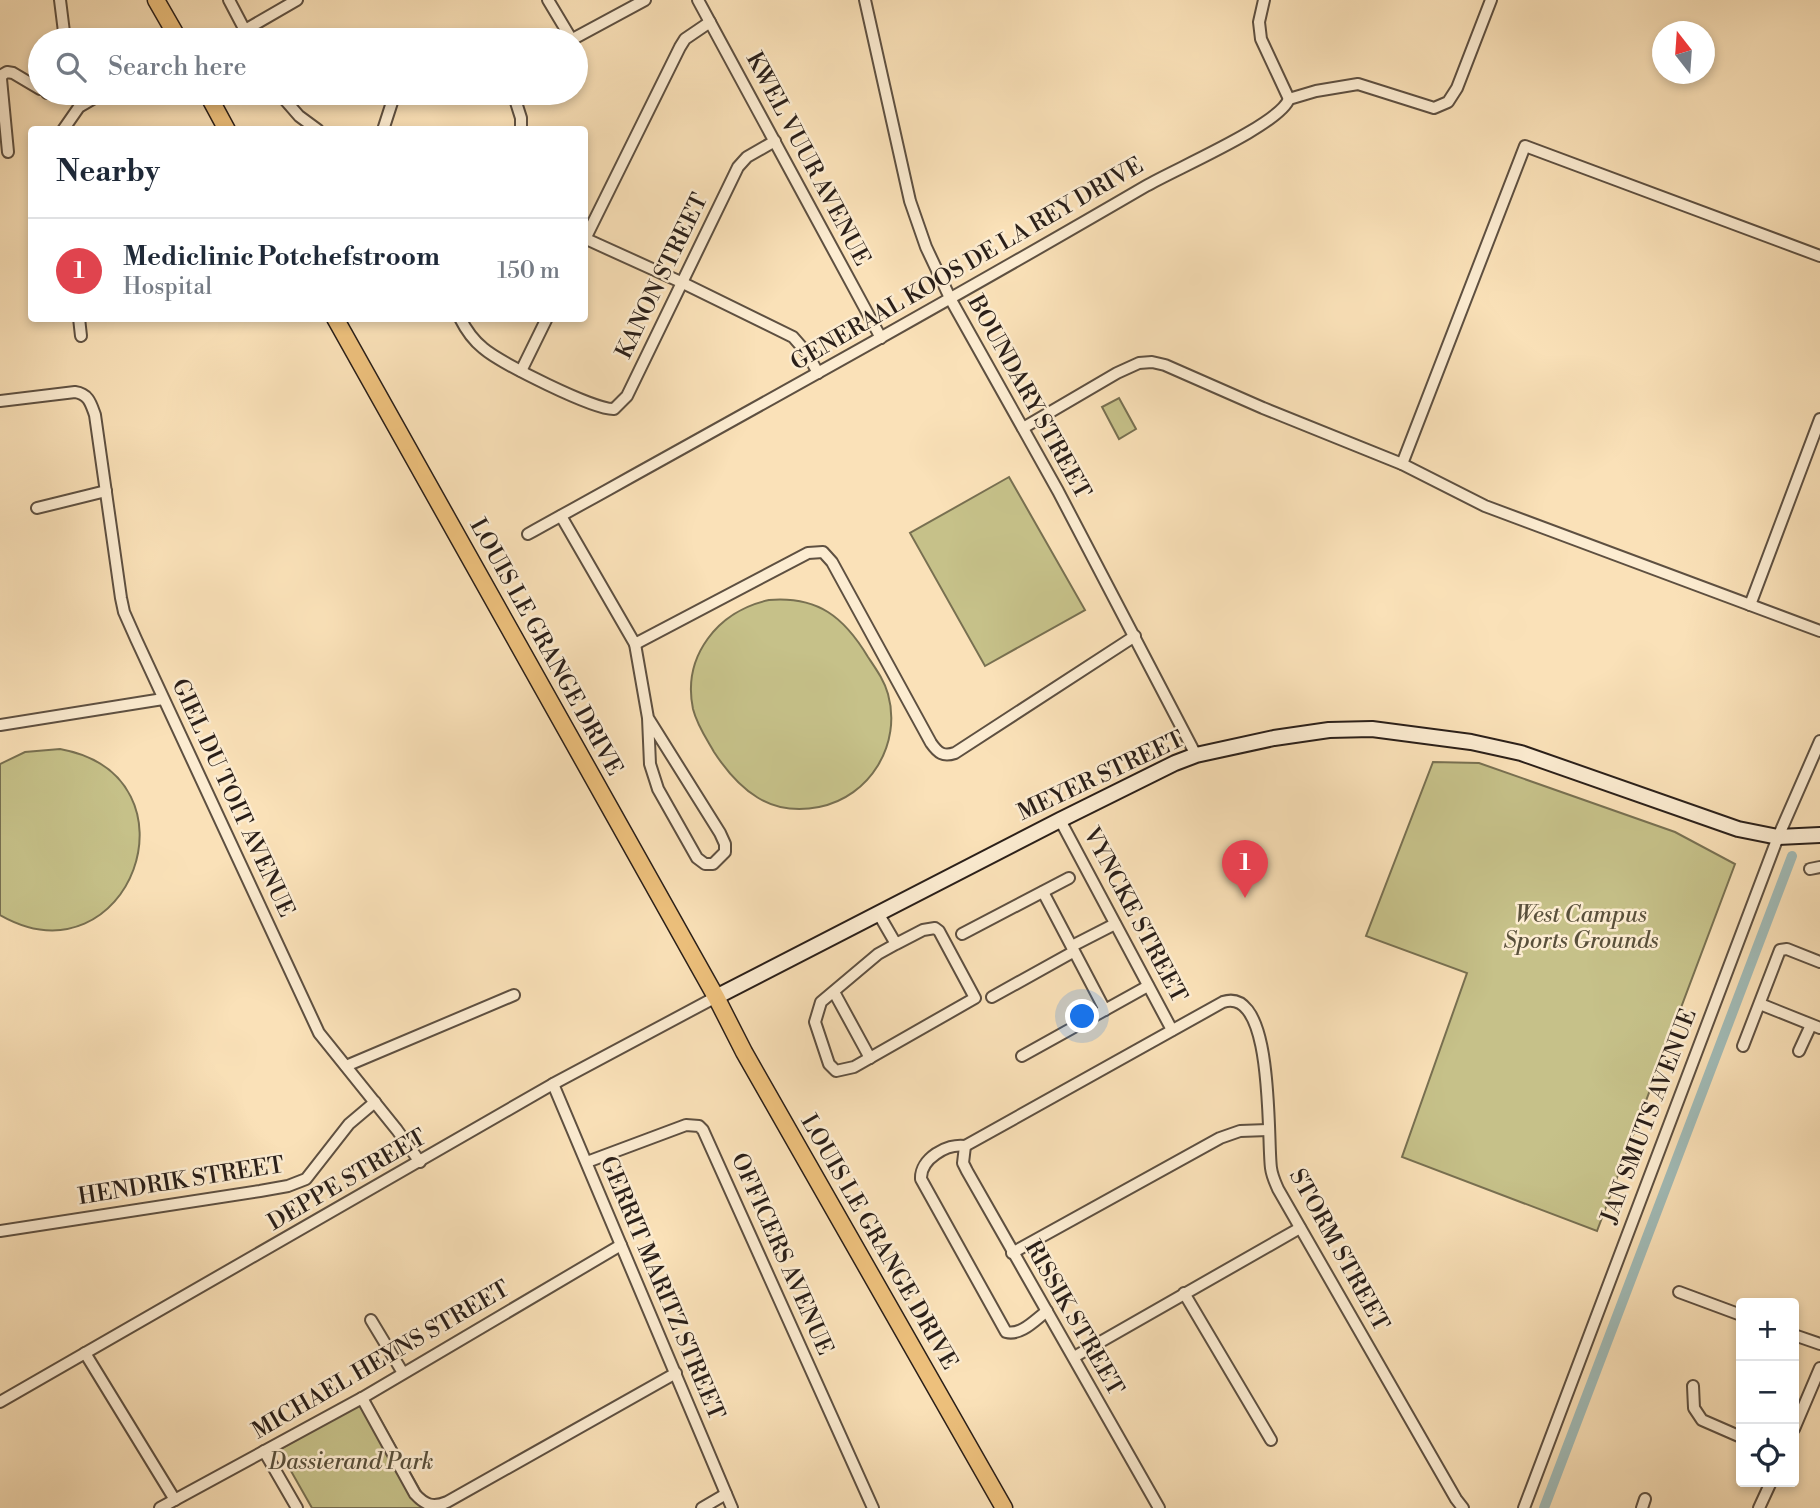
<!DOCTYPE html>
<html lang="en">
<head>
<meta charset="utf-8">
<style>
	body { margin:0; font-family:"Libre Bodoni",serif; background:#f6f6f7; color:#1f2937 }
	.controls { position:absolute; right:21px; bottom:21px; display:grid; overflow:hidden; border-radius:7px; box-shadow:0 4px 10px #0003 }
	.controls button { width:63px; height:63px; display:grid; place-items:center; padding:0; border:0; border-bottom:2px solid #e0e1e3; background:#fff; color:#1f2937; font:35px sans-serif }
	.compass { position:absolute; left:1652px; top:21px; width:63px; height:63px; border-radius:50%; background:#fff; box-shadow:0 4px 10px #0003; rotate:343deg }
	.you { position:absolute; left:1083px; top:1017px; width:24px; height:24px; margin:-18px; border:5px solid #fff; border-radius:50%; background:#1a73e8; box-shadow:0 0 0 10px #1a73e833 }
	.badge { display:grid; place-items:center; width:46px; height:46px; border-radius:50%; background:#8f2418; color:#fff; font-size:23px; font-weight:700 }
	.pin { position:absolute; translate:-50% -58px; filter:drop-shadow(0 2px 4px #0008) }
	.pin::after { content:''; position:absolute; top:37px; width:24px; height:21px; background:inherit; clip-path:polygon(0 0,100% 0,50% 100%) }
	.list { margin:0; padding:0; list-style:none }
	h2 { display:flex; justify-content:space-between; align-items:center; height:91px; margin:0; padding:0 28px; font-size:30px }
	h2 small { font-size:23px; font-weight:400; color:#747a83 }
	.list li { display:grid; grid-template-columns:46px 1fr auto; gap:21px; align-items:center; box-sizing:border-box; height:105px; padding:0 28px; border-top:2px solid #e0e1e3 }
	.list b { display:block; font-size:26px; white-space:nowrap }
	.list p { margin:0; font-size:23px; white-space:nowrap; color:#747a83 }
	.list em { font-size:23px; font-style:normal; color:#747a83 }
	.icon { flex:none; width:38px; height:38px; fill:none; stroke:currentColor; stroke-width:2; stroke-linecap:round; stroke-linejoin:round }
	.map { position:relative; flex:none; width:1820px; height:1508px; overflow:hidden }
	.search { position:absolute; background:#fff; box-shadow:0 4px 10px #0003; left:28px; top:28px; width:560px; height:77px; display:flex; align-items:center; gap:18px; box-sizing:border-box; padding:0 24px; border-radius:38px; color:#747a83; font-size:26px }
	.panel { position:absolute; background:#fff; box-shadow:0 4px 10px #0003; left:28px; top:126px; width:560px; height:196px; border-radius:7px }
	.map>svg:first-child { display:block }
</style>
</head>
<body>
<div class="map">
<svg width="1820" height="1508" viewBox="0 0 1820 1508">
	<rect width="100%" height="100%" fill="#fae1b8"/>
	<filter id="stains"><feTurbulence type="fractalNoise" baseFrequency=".00286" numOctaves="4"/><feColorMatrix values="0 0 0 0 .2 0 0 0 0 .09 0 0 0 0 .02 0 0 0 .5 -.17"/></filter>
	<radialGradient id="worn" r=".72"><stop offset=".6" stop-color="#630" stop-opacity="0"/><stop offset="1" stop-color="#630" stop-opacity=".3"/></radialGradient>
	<g fill="#c6c189" stroke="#787051" stroke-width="2">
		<path d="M1119 398 1136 429 1119 439 1102 407Z"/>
		<path d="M1009 477 1085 610 985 666 910 533Z"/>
		<path d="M769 600C818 596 844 617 868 657 876 669 884 680 888 694 902 744 870 797 819 807 770 817 739 790 714 752 706 738 697 725 693 709 682 656 718 611 769 600Z"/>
		<path d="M60 749C207 776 129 988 0 915V764L25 752Z"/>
		<path d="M1433 762 1479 763 1675 832 1735 864 1597 1231 1402 1157 1467 973 1366 936Z"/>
		<path d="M369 1399 430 1508H312L279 1450Z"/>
	</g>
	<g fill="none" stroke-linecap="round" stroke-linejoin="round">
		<path stroke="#a1bbb7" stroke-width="10" d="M1544 1508 1792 856"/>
		<g stroke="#5e5041" stroke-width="14">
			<g id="street">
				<path d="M60 0 65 40"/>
				<path d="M229 0 250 40"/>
				<path d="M548 0 572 40"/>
				<path d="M698 0 881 338"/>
				<path d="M865 0 910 201 926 247 951 300 1058 491 1196 755"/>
				<path d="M1264 0 1259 22 1261 39 1289 99"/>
				<path d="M245 30 297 0"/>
				<path d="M571 40 645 0"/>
				<path d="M47 93H59"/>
				<path d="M279 93 299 116 318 130"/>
				<path d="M513 93 521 118V130"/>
				<path d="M63 130 79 107 103 93"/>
				<path d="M383 130 395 93"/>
				<path d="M8 152 1 79 2 75 7 72 13 73 40 89"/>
				<path d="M584 238 683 283 793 337 807 353 818 373"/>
				<path d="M584 241 680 47 685 39 710 22"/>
				<path d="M79 318 81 336"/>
				<path d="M460 318C466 330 473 340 483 348 500 363 594 410 614 409L627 396 738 167 747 157 775 141"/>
				<path d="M521 371 547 318"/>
				<path d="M0 401 75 392C89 394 91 404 95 415L121 598 124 612 136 639 319 1033 397 1130 420 1162"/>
				<path d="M1023 428 1117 373 1139 363 1152 362 1165 365 1263 408 1402 464 1485 506 1820 631"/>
				<path d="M1402 464 1525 146 1820 256"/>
				<path d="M37 508 106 491"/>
				<path d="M561 516 635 644 808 553 823 552 832 562 931 743C938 753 943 757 955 753L1135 636"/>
				<path d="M528 534C735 419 942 305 1146 186 1175 169 1279 125 1289 99L1316 91 1358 84 1434 108 1448 102 1457 88 1491 0"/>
				<path d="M1750 605 1820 419"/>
				<path d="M635 644 648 718 650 764 658 789 697 858 705 864H713L725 852V844L720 833 648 718"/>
				<path d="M0 725 163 699"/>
				<path d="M1060 820 1172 1030"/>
				<path d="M1810 869 1820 867"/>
				<path d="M1043 892 1105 1010"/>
				<path d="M878 913 896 944 878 954 821 1002 815 1022 829 1064 836 1071 854 1067 975 998 939 931 935 928 923 930 896 944"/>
				<path d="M962 934 1069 878"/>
				<path d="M1072 946 1115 924"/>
				<path d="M834 992 870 1058"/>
				<path d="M992 997 1073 952"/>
				<path d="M1760 1004 1820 1028"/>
				<path d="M1743 1046 1780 950 1787 949 1820 962"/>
				<path d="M1799 1051 1811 1025"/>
				<path d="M1022 1056 1148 986"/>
				<path d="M346 1066 514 995"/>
				<path d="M553 1084 732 1508"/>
				<path d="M965 1146 1223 1002C1275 985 1267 1140 1271 1168 1272 1176 1275 1182 1278 1189L1456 1499 1463 1508"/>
				<path d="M965 1146 963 1163 967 1171 1159 1508"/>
				<path d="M965 1146C947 1143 920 1159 921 1179L1006 1332C1021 1336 1035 1320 1047 1311"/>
				<path d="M587 1162 686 1125 699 1126 703 1130 873 1508"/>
				<path d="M0 1231 260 1191 288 1186 306 1179 349 1124 375 1102"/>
				<path d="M1012 1253 1220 1138 1240 1131 1268 1130"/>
				<path d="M1679 1292 1741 1315"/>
				<path d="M1184 1293 1271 1440"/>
				<path d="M371 1320 403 1373"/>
				<path d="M1794 1335 1820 1344"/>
				<path d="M85 1353 175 1500"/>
				<path d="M1074 1357 1300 1228"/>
				<path d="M1693 1386 1694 1408 1702 1420 1741 1437"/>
				<path d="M362 1398 415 1494C425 1505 433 1508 447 1502L676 1373"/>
				<path d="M0 1402 553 1084 716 997"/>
				<path d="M1794 1429 1820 1368"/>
				<path d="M264 1451 297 1508"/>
				<path d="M160 1508 362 1398 621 1245"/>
				<path d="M702 1508 726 1494"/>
				<path d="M1524 1508 1778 837 1820 741"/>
				<path d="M1642 1508 1645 1499"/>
				<path d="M1759 1508 1771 1482"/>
			</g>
		</g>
		<g stroke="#2a1f19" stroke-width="18">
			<path id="secondary" d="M716 997 1060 820 1175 763 1196 755 1274 738 1329 730 1372 729 1471 742 1521 753 1738 829 1778 837 1820 835"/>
		</g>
		<g stroke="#2a1f19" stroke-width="19">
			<g id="primary">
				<path d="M156 0 179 40"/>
				<path d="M207 93 227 130"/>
				<path d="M335 318 716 997 744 1052 1004 1508"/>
			</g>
		</g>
		<use href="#street" stroke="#fcecd1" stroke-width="10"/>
		<use href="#secondary" stroke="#fcecd1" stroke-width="14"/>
		<use href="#primary" stroke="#edc07c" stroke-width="16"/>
	</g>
	<g text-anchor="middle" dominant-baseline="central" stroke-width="5" stroke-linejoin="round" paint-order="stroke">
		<g font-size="23" fill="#2a1f19" stroke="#fcecd1">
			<text transform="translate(808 159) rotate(62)">KWEL VUUR AVENUE</text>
			<text transform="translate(967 264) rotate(-30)">GENERAAL KOOS DE LA REY DRIVE</text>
			<text transform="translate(662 276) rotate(-64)">KANON STREET</text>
			<text transform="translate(1029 397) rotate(61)">BOUNDARY STREET</text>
			<text transform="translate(546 647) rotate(61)">LOUIS LE GRANGE DRIVE</text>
			<text transform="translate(1101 776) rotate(-25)">MEYER STREET</text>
			<text transform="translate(233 798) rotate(65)">GIEL DU TOIT AVENUE</text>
			<text transform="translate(1135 915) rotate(62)">VYNCKE STREET</text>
			<text transform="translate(1649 1116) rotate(-69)">JAN SMUTS AVENUE</text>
			<text transform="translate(347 1180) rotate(-30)">DEPPE STREET</text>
			<text transform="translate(181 1181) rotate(-9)">HENDRIK STREET</text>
			<text transform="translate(879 1242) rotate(60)">LOUIS LE GRANGE DRIVE</text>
			<text transform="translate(1339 1250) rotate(61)">STORM STREET</text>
			<text transform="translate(782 1254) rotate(66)">OFFICERS AVENUE</text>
			<text transform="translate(662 1288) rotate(67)">GERRIT MARITZ STREET</text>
			<text transform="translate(1074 1318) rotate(60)">RISSIK STREET</text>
			<text transform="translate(381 1360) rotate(-30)">MICHAEL HEYNS STREET</text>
		</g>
		<g font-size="23" font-style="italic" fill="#59503b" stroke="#fcecd1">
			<text x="1581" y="915">West Campus<tspan x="1581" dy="26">Sports Grounds</tspan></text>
			<text x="351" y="1462">Dassierand Park</text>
		</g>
	</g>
	<rect width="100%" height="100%" filter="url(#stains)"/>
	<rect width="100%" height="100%" fill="url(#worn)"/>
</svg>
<div class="controls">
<button>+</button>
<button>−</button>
<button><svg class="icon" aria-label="locate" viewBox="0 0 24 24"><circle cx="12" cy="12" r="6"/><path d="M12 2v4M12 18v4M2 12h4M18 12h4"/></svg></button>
</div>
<svg class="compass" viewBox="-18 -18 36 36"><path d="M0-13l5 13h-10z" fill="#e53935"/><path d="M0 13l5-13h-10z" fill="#747a83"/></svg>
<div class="you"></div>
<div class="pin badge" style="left:1245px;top:898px;background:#e0444e">1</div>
<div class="search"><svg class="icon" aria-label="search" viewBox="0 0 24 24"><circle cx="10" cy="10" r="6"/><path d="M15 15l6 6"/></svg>Search here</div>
<section class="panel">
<h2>Nearby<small></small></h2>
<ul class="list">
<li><span class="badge" style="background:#e0444e">1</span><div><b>Mediclinic Potchefstroom</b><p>Hospital</p></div><em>150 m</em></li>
</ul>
</section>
</div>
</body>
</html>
